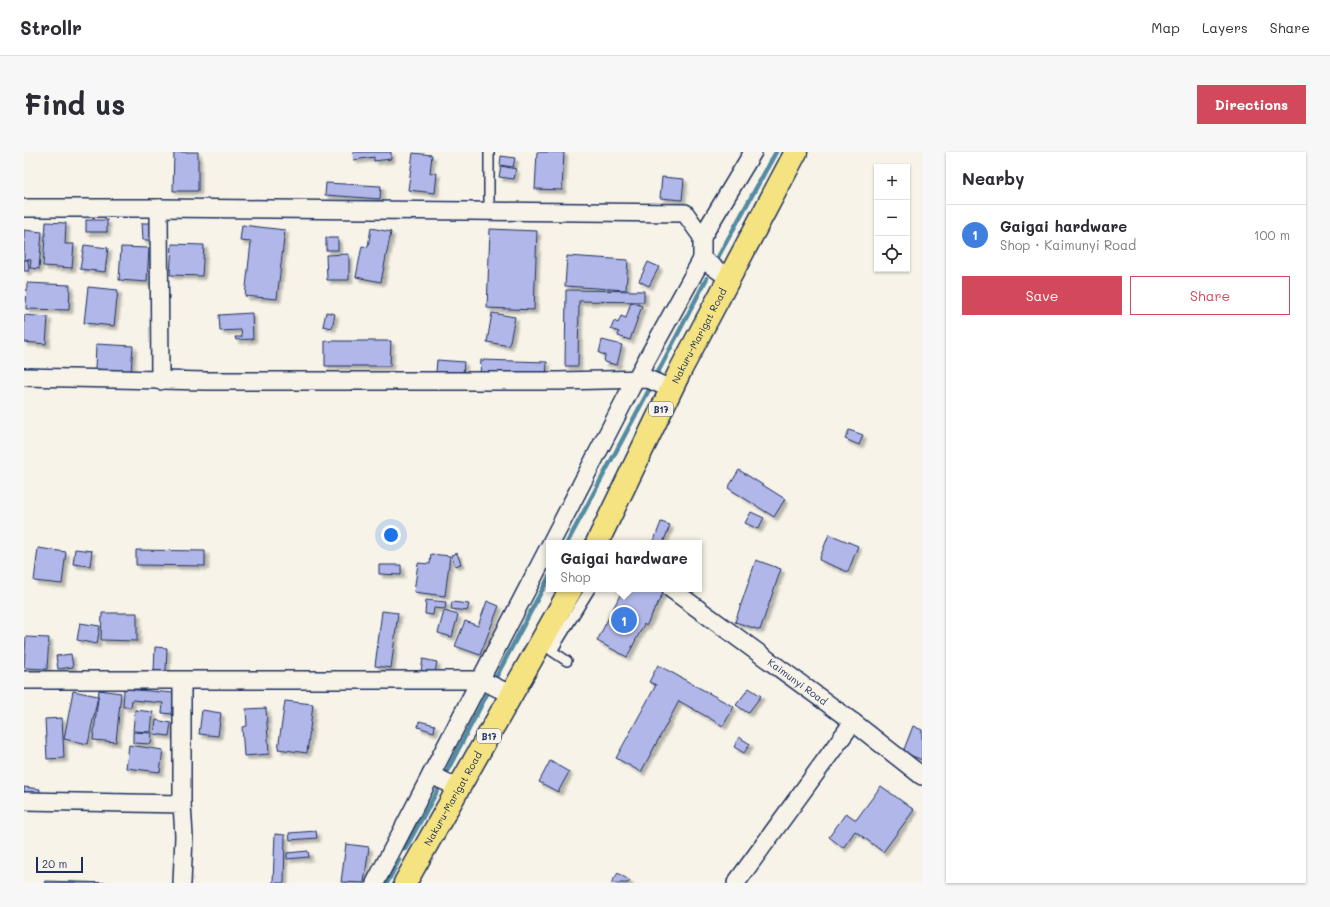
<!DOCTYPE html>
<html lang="en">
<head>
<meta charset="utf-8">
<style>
	body { margin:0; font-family:Mali,sans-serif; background:#f7f7f7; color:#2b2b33 }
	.controls { position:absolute; right:12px; top:12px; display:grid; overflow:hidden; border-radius:0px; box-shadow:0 1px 3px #0004 }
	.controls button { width:36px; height:36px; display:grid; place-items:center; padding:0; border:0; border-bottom:1px solid #e1e1e2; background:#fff; color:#2b2b33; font:20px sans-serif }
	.scale { position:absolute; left:12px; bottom:10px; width:47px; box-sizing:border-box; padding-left:4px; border:2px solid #1b2f5e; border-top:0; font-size:11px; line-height:14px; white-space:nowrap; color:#1b2f5e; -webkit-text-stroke:3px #f7f3e8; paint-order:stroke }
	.you { position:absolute; left:367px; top:383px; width:14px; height:14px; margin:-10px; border:3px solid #fff; border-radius:50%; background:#1a73e8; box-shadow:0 0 0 6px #1a73e833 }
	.badge { display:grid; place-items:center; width:26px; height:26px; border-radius:50%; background:#d1495b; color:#fff; font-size:13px; font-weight:700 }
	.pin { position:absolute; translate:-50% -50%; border:2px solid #fff; box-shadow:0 1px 4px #0006 }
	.popup { position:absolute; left:522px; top:388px; width:156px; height:52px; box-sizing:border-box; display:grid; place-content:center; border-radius:0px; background:#fff; filter:drop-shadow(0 1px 3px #0005); font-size:13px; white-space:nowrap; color:#7c7c81 }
	.popup b { font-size:15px; color:#2b2b33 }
	.popup::after { content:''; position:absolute; left:50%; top:100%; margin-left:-8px; border:8px solid transparent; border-top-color:#fff }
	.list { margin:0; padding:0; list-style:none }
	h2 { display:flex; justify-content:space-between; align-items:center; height:52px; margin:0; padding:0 16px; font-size:17px }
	h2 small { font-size:13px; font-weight:400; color:#7c7c81 }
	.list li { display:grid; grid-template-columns:26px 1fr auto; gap:12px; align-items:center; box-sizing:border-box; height:60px; padding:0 16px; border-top:1px solid #e1e1e2 }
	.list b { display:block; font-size:15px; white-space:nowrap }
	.list p { margin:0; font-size:13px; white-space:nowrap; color:#7c7c81 }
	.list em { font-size:13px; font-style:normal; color:#7c7c81 }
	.actions { display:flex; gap:8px; padding:12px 16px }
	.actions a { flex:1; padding:9px 0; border:1px solid #d1495b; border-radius:0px; text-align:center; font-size:14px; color:#d1495b }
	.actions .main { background:#d1495b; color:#fff }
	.icon { flex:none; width:22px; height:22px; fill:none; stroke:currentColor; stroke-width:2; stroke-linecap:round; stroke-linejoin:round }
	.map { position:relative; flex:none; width:898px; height:731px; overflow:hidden; border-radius:0px }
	header { display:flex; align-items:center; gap:24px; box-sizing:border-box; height:56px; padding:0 20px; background:#fff; border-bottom:1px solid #e1e1e2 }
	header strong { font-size:19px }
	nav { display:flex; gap:22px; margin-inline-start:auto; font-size:14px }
	.intro { display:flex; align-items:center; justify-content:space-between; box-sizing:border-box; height:96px; padding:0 24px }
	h1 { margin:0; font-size:28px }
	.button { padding:10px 18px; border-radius:0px; background:#d1495b; color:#fff; font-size:14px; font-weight:700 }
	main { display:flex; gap:24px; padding:0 24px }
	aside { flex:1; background:#fff; border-radius:0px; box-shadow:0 1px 3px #0004 }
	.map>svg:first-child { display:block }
</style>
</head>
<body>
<header>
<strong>Strollr</strong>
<nav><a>Map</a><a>Layers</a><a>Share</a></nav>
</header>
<div class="intro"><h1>Find us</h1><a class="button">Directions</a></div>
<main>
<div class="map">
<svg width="898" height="731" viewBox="0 0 898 731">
	<defs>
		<filter id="shadow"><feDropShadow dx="3.5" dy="3.5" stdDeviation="1" flood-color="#0004"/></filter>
	</defs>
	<rect width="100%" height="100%" fill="#f7f3e8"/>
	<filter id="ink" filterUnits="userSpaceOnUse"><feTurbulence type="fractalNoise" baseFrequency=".025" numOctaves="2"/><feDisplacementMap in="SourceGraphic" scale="8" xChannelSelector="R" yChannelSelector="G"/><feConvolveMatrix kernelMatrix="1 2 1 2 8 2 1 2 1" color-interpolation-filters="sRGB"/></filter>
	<g filter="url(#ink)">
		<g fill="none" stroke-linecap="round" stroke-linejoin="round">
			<g stroke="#528ba2" stroke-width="4.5">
				<path d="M694 105 752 0"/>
				<path d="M634 220 683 126"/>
				<path d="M543 391 626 236"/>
				<path d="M471 527 525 425"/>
				<path d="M421 623 463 542"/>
				<path d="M381 697 416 634"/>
				<path d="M363 731 375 708"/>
			</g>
		</g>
		<g fill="#b1b7e8" stroke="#1b2f5e" filter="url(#shadow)">
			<path d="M150 0H174V39H149Z"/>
			<path d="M329 0H367V7L350 9V5L330 8Z"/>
			<path d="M513 0H540L538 38 511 37Z"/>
			<path d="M389 1 408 3 406 21H413L411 41 384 38Z"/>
			<path d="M477 4 491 6 489 15 476 13Z"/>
			<path d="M477 14 492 17 490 27 475 25Z"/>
			<path d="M638 25 660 27 658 48 636 46Z"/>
			<path d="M302 31 357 34 356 47 301 43Z"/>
			<rect x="62" y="68" width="21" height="12"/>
			<path d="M22 70 42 71 41 92H50L48 116 19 114Z"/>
			<path d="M118 71H128L129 88H119Z"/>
			<path d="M218 73 261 78 253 147 221 144 227 90 216 89Z"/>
			<path d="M347 76 367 80 357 130 332 125 338 94 344 95Z"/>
			<path d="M466 77 513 79 510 158 463 156Z"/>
			<path d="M0 78 18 80 15 117 6 116 7 108 0 107Z"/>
			<rect x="302" y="86" width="12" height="12"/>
			<path d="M148 92 180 93 178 124 146 123Z"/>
			<path d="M60 93 84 96 81 120 56 117Z"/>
			<path d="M97 95 125 96 123 130 95 128Z"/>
			<path d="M325 102V128H303L302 103Z"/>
			<path d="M543 104 604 108 602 138 541 134Z"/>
			<path d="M0 108H4L5 119H0Z"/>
			<path d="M624 110 635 115 625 134 615 129Z"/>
			<path d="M3 131 46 133 45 158 2 157Z"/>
			<path d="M64 135 94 138 90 174 60 171Z"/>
			<path d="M542 138 620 139V150L555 149 554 214H541Z"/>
			<path d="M607 150 618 154 606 188 594 184 595 180 587 177 590 169 594 171 597 164 602 166Z"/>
			<path d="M302 160 311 162 308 176 299 174Z"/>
			<path d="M228 161 229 187 212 188 211 185H218L217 178 196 179 195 163Z"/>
			<path d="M468 161 491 165 485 194 463 190Z"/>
			<path d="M0 163 24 165 22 192 0 190Z"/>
			<path d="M578 188 598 193 593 213 580 210 581 203 575 201Z"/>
			<path d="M301 189H367L366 214H301Z"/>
			<path d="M72 192 109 194 107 220 71 217Z"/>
			<path d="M413 208 440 210 439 222 412 220Z"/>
			<path d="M457 208 523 210 522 225 456 222Z"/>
			<path d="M825 278 839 283 835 293 821 287Z"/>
			<path d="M715 318 761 347 750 365 704 336Z"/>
			<path d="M727 360 740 366 734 377 721 371Z"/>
			<path d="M637 370 646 373 639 391H629Z"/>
			<path d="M805 382 834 394 824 420 795 408Z"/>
			<path d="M14 396 42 400 38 432 10 429Z"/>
			<path d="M51 397 68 399 66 414 49 412Z"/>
			<path d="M112 398 181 399V414L112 413Z"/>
			<path d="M433 401 437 412 431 414 427 403Z"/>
			<path d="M407 402 426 404 421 444 390 440 394 411 406 412Z"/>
			<path d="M732 408 757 417 736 478 711 470Z"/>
			<path d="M355 413H377V423L355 422Z"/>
			<path d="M599 437H641L622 474 620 472 603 505 573 489Z"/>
			<path d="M402 448 422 450 421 457 410 456 409 463 401 462Z"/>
			<path d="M463 449 475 454 456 503 431 494 441 469 454 474Z"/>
			<path d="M428 450 445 452 443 459 427 457Z"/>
			<path d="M358 459 374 461 367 516 351 514Z"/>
			<path d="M420 459 434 463 428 485 414 481Z"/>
			<path d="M78 461H113V489L77 488Z"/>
			<path d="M56 471 76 474 73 492 53 488Z"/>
			<path d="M2 485 25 486 23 517 0 516Z"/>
			<path d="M131 495 143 496 142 519H130Z"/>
			<path d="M47 502 49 515 34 517 32 504Z"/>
			<path d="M399 507 413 510 411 521 397 519Z"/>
			<path d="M634 513 710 555 699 574 655 549 617 620 592 606 632 533 625 530Z"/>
			<path d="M725 536 737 544 724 561 712 553Z"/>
			<path d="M100 537 150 541 148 562 138 561 139 551 108 548 107 555H99Z"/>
			<path d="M75 538 97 541 92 590 69 588Z"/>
			<path d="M49 539 74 544 64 592 40 587Z"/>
			<path d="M261 549 289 552 283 601 254 597Z"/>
			<path d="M242 556 245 602 220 604 218 575 223 574 222 557Z"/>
			<path d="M111 558 129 560 127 580 109 579Z"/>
			<path d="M178 558 197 561 194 584 175 582Z"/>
			<path d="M38 566 40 606 23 607 21 567Z"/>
			<path d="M132 568 147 571 145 584 130 582Z"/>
			<path d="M395 569 411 573 410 580 394 575Z"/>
			<path d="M889 574 898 578V608L879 600Z"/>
			<path d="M109 580 128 581 127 592 109 591Z"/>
			<path d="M715 585 726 592 720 601 710 595Z"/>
			<path d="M105 593 139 598 136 620 102 616Z"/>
			<path d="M526 609 545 620 534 640 515 630Z"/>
			<path d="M857 634 890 658 859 700 831 679 819 696 805 685 822 661 832 668Z"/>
			<path d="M0 635 16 637 15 645 0 643Z"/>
			<path d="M292 679 293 686 266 688 265 681Z"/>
			<path d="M251 682 261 683 260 731H249Z"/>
			<path d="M322 692 345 695 340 731 317 730Z"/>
			<path d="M284 699 285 705 263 707V701Z"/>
			<path d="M594 721 606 729 604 731H587Z"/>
			<path d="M21 729 87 731H20Z"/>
		</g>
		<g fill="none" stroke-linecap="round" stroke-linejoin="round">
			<g stroke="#1b2f5e" stroke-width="12">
				<g id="lane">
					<path d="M465 59V0"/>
					<path d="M543 509 528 499 566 437"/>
				</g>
			</g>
			<g stroke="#1b2f5e" stroke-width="20">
				<g id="street">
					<path d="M0 56H135L661 61 678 85V107L705 126"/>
					<path d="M135 56 136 229"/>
					<path d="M678 85 729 0"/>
					<path d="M0 225 182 229H534L624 227 647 237"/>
					<path d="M527 391 607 236 678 107"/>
					<path id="s1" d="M647 437 829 570 898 624"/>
					<path d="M0 528H457L488 543"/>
					<path d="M158 529V652"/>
					<path d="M407 623 435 636"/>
					<path d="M0 649 158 652 160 684 158 731"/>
					<path d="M351 731 525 395"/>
					<path d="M712 731 829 570"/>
				</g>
			</g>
			<g stroke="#1b2f5e" stroke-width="25">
				<g id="primary">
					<path id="s2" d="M573 391 657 217 772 0"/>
					<path id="s3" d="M381 731 547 437"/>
				</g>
			</g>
			<use href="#lane" stroke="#f7f3e8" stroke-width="9"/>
			<use href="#street" stroke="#f7f3e8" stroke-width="17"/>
			<use href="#primary" stroke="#f5e382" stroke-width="22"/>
		</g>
	</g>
	<g text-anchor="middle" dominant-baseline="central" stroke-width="3.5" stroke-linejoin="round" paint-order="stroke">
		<g fill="#f7f3e8" stroke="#5d6a87" stroke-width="1">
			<rect x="625" y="250" width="24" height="14" rx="3"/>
			<rect x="453" y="577" width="24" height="14" rx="3"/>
		</g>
		<g font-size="9" font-weight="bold" fill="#1b2f5e">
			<text x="637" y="257">B17</text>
			<text x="465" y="584">B17</text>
		</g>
		<g font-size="10" fill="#1b2f5e" stroke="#f7f3e8">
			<text stroke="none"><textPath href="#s2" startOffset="231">Nakuru-Marigat Road</textPath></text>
			<text stroke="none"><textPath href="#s1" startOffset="157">Kaimunyi Road</textPath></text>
			<text stroke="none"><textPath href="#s3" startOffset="97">Nakuru-Marigat Road</textPath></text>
		</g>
	</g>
</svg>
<div class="controls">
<button>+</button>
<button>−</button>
<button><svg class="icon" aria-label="locate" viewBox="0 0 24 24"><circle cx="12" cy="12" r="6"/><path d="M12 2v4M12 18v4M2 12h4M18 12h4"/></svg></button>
</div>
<div class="scale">20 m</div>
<div class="you"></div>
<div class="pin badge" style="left:600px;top:468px;background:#3f7fe0">1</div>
<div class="popup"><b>Gaigai hardware</b>Shop</div>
</div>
<aside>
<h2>Nearby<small></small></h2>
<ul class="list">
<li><span class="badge" style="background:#3f7fe0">1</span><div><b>Gaigai hardware</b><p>Shop · Kaimunyi Road</p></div><em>100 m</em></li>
</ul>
<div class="actions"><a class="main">Save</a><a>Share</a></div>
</aside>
</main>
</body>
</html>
